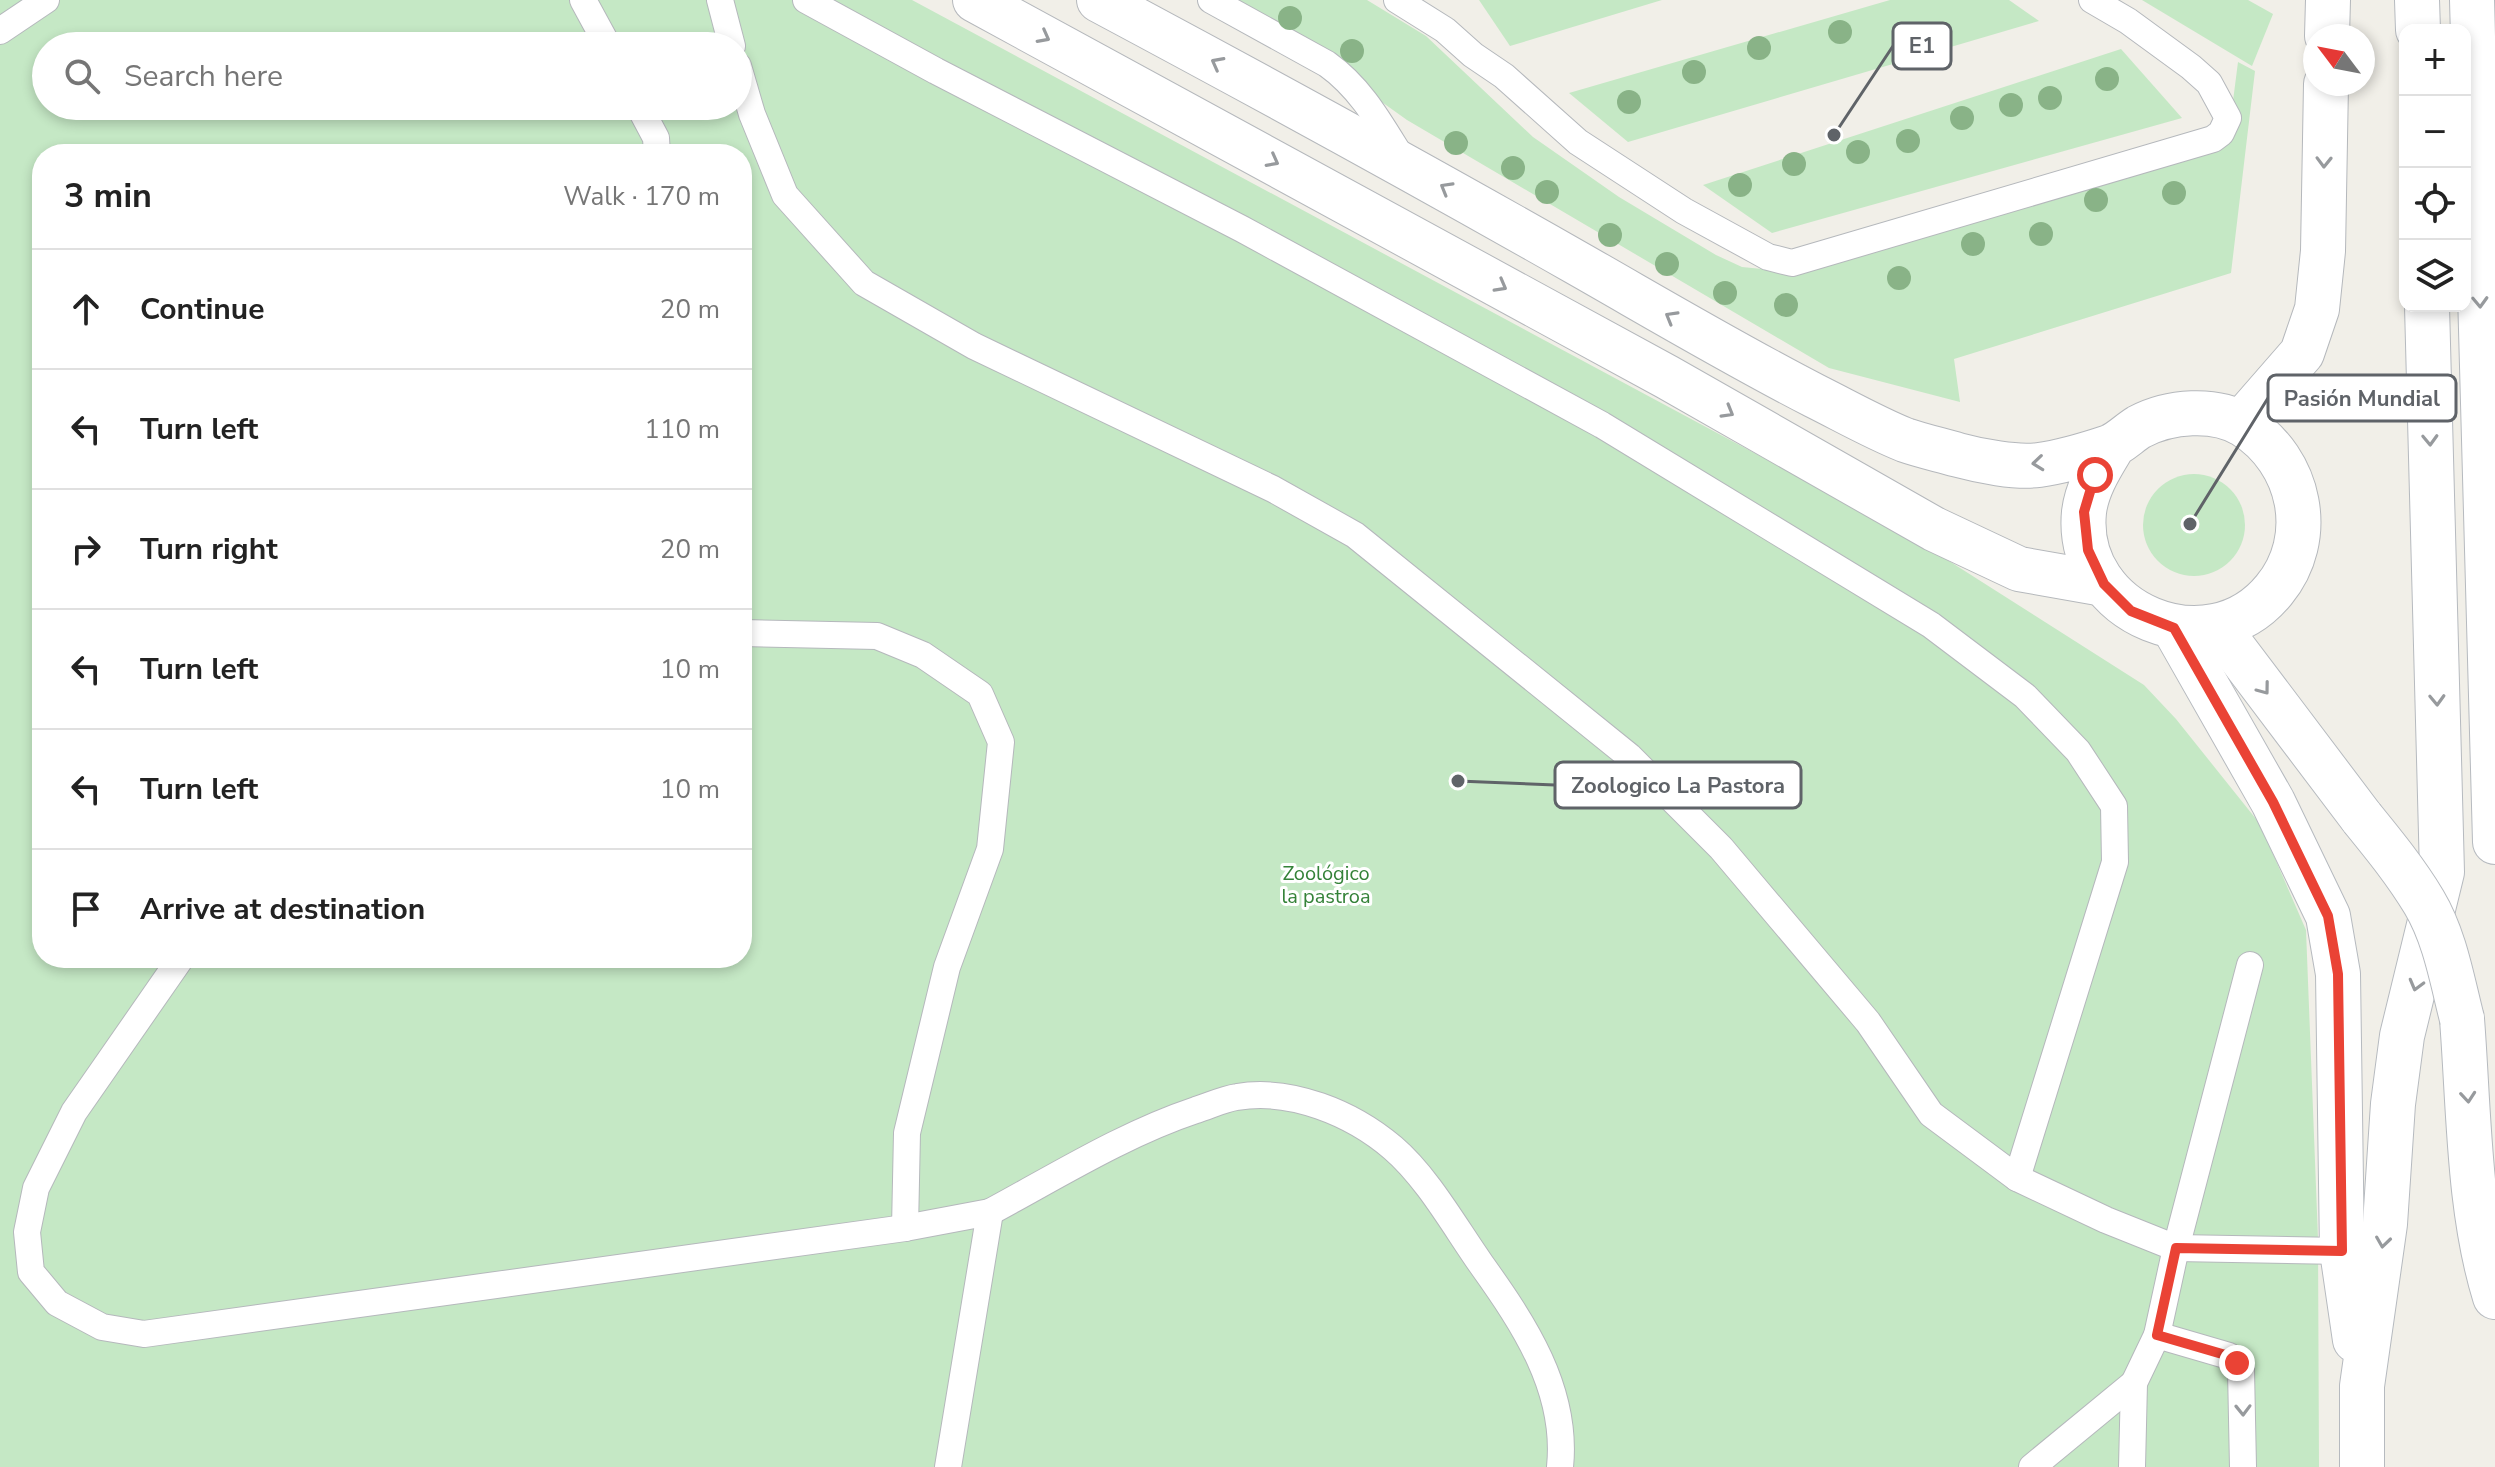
<!DOCTYPE html>
<html lang="en">
<head>
<meta charset="utf-8">
<style>
	body { margin:0; font-family:"Nunito Sans",sans-serif; background:#f6f6f6; color:#222 }
	.controls { position:absolute; right:24px; top:24px; display:grid; overflow:hidden; border-radius:16px; box-shadow:0 4px 12px #0003 }
	.controls button { width:72px; height:72px; display:grid; place-items:center; padding:0; border:0; border-bottom:2px solid #e0e0e0; background:#fff; color:#222; font:40px sans-serif }
	.compass { position:absolute; left:2303px; top:24px; width:72px; height:72px; border-radius:50%; background:#fff; box-shadow:0 4px 12px #0003; rotate:302deg }
	.stop { position:absolute; width:24px; height:24px; margin:-18px; border:6px solid #ea4335; border-radius:50%; background:#fff }
	.stop.end { background:#ea4335; border-color:#fff; box-shadow:0 2px 8px #0008 }
	.list { margin:0; padding:0; list-style:none }
	h2 { display:flex; justify-content:space-between; align-items:center; height:104px; margin:0; padding:0 32px; font-size:34px }
	h2 small { font-size:26px; font-weight:400; color:#767676 }
	.list li { display:grid; grid-template-columns:52px 1fr auto; gap:24px; align-items:center; box-sizing:border-box; height:120px; padding:0 32px; border-top:2px solid #e0e0e0 }
	.list b { display:block; font-size:30px; white-space:nowrap }
	.list em { font-size:26px; font-style:normal; color:#767676 }
	.icon { flex:none; width:44px; height:44px; fill:none; stroke:currentColor; stroke-width:2; stroke-linecap:round; stroke-linejoin:round }
	.map { position:relative; flex:none; width:2495px; height:1467px; overflow:hidden }
	.search { position:absolute; background:#fff; box-shadow:0 4px 12px #0003; left:32px; top:32px; width:720px; height:88px; display:flex; align-items:center; gap:20px; box-sizing:border-box; padding:0 28px; border-radius:44px; color:#767676; font-size:30px }
	.panel { position:absolute; background:#fff; box-shadow:0 4px 12px #0003; left:32px; top:144px; width:720px; height:824px; border-radius:32px }
	.map>svg:first-child { display:block }
</style>
</head>
<body>
<div class="map">
<svg width="2495" height="1467" viewBox="0 0 2495 1467">
	<rect width="100%" height="100%" fill="#f1efe8"/>
	<g fill="#c5e8c5" fill-rule="evenodd">
		<path d="M0 0H912L1916 540 2144 685 2176 719 2260 824 2306 930 2318 1238 2319 1467H0ZM46 46H738V106H46ZM42 154H742V958H42Z"/>
		<path d="M1239 0H1367L1426 36 1533 137 1619 197 1716 255 1742 267 1783 271 2229 132 2238 62 2255 71 2231 273 1954 359 1960 402 1829 368 1407 120Z"/>
		<path d="M1479 0H1662L1510 46Z"/>
		<path d="M1890 0H2009L2039 21 1628 142 1569 93Z"/>
		<path d="M2142 0H2248L2273 14 2252 66Z"/>
		<path d="M2121 49 2182 118 1772 233 1703 185Z"/>
		<circle cx="2194" cy="525" r="51"/>
	</g>
	<g fill="none" stroke-linecap="round" stroke-linejoin="round">
		<g stroke="#b5b8bc" stroke-width="28">
			<g id="service">
				<path d="M583 0 608 46"/>
				<path d="M720 0 732 46"/>
				<path d="M806 0 936 71 1242 229 1602 425 1931 625 2025 696 2078 751 2114 806 2115 862 2017 1178"/>
				<path d="M1211 0 1327 64C1362 89 1381 125 1403 160"/>
				<path d="M1397 0 1445 30 1473 55 1504 76 1578 142 1684 211 1768 257 1792 263 2213 139 2221 133 2228 118 2209 83 2191 67 2128 21 2092 0"/>
				<path d="M0 31 46 0"/>
				<path d="M738 66 752 114 785 195 864 283 974 346 1273 489 1355 535 1629 756 1721 848 1868 1022 1931 1114 2017 1178 2106 1220 2176 1248 2342 1251"/>
				<path d="M639 106 656 138 657 154"/>
				<path d="M742 633 877 636 923 655 980 694 1001 742 990 849 947 967 907 1133 905 1228"/>
				<path d="M181 958 74 1112 36 1188 27 1232 31 1272 57 1303 102 1327 144 1334 905 1228 990 1212 948 1467"/>
				<path d="M990 1212C1057 1176 1124 1134 1196 1110 1209 1106 1223 1099 1237 1097 1291 1088 1352 1113 1393 1148 1427 1177 1455 1227 1481 1264 1524 1324 1568 1390 1560 1467"/>
				<path d="M2157 1335 2229 1356 2241 1370 2243 1467"/>
				<path d="M2032 1467 2134 1383"/>
				<path d="M2132 1467 2134 1383 2157 1335 2176 1248 2250 965"/>
			</g>
		</g>
		<g stroke="#b5b8bc" stroke-width="46">
			<g id="minor">
				<path d="M2327 36 2328 0"/>
				<path d="M2241 423 2302 353 2317 309 2323 251 2326 84"/>
			</g>
		</g>
		<g stroke="#b5b8bc" stroke-width="46">
			<g id="tertiary">
				<path d="M975 0 1667 377 1934 529 2019 569 2104 584"/>
				<path d="M1099 0C1260 86 1419 173 1577 263 1656 308 1735 355 1815 396 1845 411 1875 428 1905 440 1922 446 1941 450 1958 455 1980 461 2016 468 2039 465 2061 462 2088 454 2109 447 2120 443 2129 433 2139 427 2169 411 2215 407 2244 425 2301 461 2317 538 2274 590 2209 670 2074 614 2084 512 2087 487 2101 466 2113 446"/>
			</g>
		</g>
		<g stroke="#b6babf" stroke-width="46">
			<g id="secondary">
				<path d="M2417 0 2418 30"/>
				<path d="M2472 0 2495 842"/>
				<path d="M2217 626 2362 818"/>
				<path d="M2174 628 2273 802 2328 916 2338 974 2342 1251 2355 1340"/>
				<path d="M2462 1019C2469 1109 2468 1210 2495 1297"/>
				<path d="M2362 1467V1386L2385 1224 2393 1104 2402 1036 2442 872 2427 306"/>
			</g>
		</g>
		<use href="#service" stroke="#fff" stroke-width="26"/>
		<use href="#minor" stroke="#fff" stroke-width="44"/>
		<use href="#tertiary" stroke="#fff" stroke-width="44"/>
		<use href="#secondary" stroke="#fff" stroke-width="44"/>
		<g stroke="#b6babf" stroke-width="46" stroke-linecap="butt">
			<path id="secondary-bridge" d="M2362 818C2384 845 2406 872 2424 902 2445 937 2452 980 2462 1019"/>
		</g>
		<use href="#secondary-bridge" stroke="#fff" stroke-width="44"/>
	</g>
	<g fill="#89b387">
		<circle cx="1290" cy="18" r="12"/>
		<circle cx="1840" cy="32" r="12"/>
		<circle cx="1759" cy="48" r="12"/>
		<circle cx="1352" cy="51" r="12"/>
		<circle cx="1694" cy="72" r="12"/>
		<circle cx="2107" cy="79" r="12"/>
		<circle cx="2050" cy="98" r="12"/>
		<circle cx="1629" cy="102" r="12"/>
		<circle cx="2011" cy="105" r="12"/>
		<circle cx="1962" cy="118" r="12"/>
		<circle cx="1908" cy="141" r="12"/>
		<circle cx="1456" cy="143" r="12"/>
		<circle cx="1858" cy="152" r="12"/>
		<circle cx="1794" cy="164" r="12"/>
		<circle cx="1513" cy="168" r="12"/>
		<circle cx="1740" cy="185" r="12"/>
		<circle cx="1547" cy="192" r="12"/>
		<circle cx="2174" cy="193" r="12"/>
		<circle cx="2096" cy="200" r="12"/>
		<circle cx="2041" cy="234" r="12"/>
		<circle cx="1610" cy="235" r="12"/>
		<circle cx="1973" cy="244" r="12"/>
		<circle cx="1667" cy="264" r="12"/>
		<circle cx="1899" cy="278" r="12"/>
		<circle cx="1725" cy="293" r="12"/>
		<circle cx="1786" cy="305" r="12"/>
	</g>
	<defs><path id="oneway-chevron" d="M-2-3.5L2.5 0L-2 3.5" fill="none" stroke-width="1.6" stroke-linecap="round" stroke-linejoin="round" transform="scale(2)"/></defs>
	<g stroke="#979a9d">
		<use href="#oneway-chevron" transform="translate(1044 37) rotate(28)"/>
		<use href="#oneway-chevron" transform="translate(1217 63) rotate(-152)"/>
		<use href="#oneway-chevron" transform="translate(1273 161) rotate(28)"/>
		<use href="#oneway-chevron" transform="translate(2324 162) rotate(91)"/>
		<use href="#oneway-chevron" transform="translate(1446 188) rotate(-150)"/>
		<use href="#oneway-chevron" transform="translate(1501 286) rotate(29)"/>
		<use href="#oneway-chevron" transform="translate(2480 302) rotate(88)"/>
		<use href="#oneway-chevron" transform="translate(1671 317) rotate(-150)"/>
		<use href="#oneway-chevron" transform="translate(1728 412) rotate(30)"/>
		<use href="#oneway-chevron" transform="translate(2430 440) rotate(88)"/>
		<use href="#oneway-chevron" transform="translate(2038 463) rotate(174)"/>
		<use href="#oneway-chevron" transform="translate(2264 689) rotate(53)"/>
		<use href="#oneway-chevron" transform="translate(2437 700) rotate(88)"/>
		<use href="#oneway-chevron" transform="translate(2416 985) rotate(105)"/>
		<use href="#oneway-chevron" transform="translate(2468 1097) rotate(85)"/>
		<use href="#oneway-chevron" transform="translate(2383 1242) rotate(98)"/>
		<use href="#oneway-chevron" transform="translate(2243 1410) rotate(89)"/>
	</g>
	<g fill="none" stroke-linecap="round" stroke-linejoin="round">
		<path stroke="#ea4335" stroke-width="10" d="M2095 475 2084 512 2088 550 2104 584 2131 611 2174 628 2273 802 2328 916 2338 974 2342 1251 2176 1248 2157 1335 2229 1356 2237 1363"/>
	</g>
	<g text-anchor="middle" dominant-baseline="central" stroke-width="6" stroke-linejoin="round" paint-order="stroke">
		<g font-size="20" fill="#348238" stroke="#fff">
			<text x="1326" y="873">Zoológico<tspan x="1326" dy="23">la pastroa</tspan></text>
		</g>
	</g>
	<path fill="none" stroke="#5f6368" stroke-width="3" d="M1834 135L1893 46M2190 524L2268 398M1458 781L1555 785"/>
	<g fill="#5f6368" stroke="#fff" stroke-width="3">
		<circle cx="1834" cy="135" r="8"/>
		<circle cx="2190" cy="524" r="8"/>
		<circle cx="1458" cy="781" r="8"/>
	</g>
	<g fill="#fff" stroke="#5f6368" stroke-width="3">
		<rect x="1893" y="23" width="58" height="46" rx="8"/>
		<rect x="2268" y="375" width="188" height="46" rx="8"/>
		<rect x="1555" y="762" width="246" height="46" rx="8"/>
	</g>
	<g font-size="22" text-anchor="middle" font-weight="bold" fill="#5f6368">
		<text x="1922" y="53">E1</text>
		<text x="2362" y="406">Pasión Mundial</text>
		<text x="1678" y="793">Zoologico La Pastora</text>
	</g>
</svg>
<div class="controls">
<button>+</button>
<button>−</button>
<button><svg class="icon" aria-label="locate" viewBox="0 0 24 24"><circle cx="12" cy="12" r="6"/><path d="M12 2v4M12 18v4M2 12h4M18 12h4"/></svg></button>
<button><svg class="icon" aria-label="layers" viewBox="0 0 24 24"><path d="M12 4l9 5-9 5-9-5zM3 14l9 5 9-5"/></svg></button>
</div>
<svg class="compass" viewBox="-18 -18 36 36"><path d="M0-13l5 13h-10z" fill="#e53935"/><path d="M0 13l5-13h-10z" fill="#767676"/></svg>
<div class="stop" style="left:2095px;top:475px"></div>
<div class="stop end" style="left:2237px;top:1363px"></div>
<div class="search"><svg class="icon" aria-label="search" viewBox="0 0 24 24"><circle cx="10" cy="10" r="6"/><path d="M15 15l6 6"/></svg>Search here</div>
<section class="panel">
<h2>3 min<small>Walk · 170 m</small></h2>
<ul class="list">
<li><svg class="icon" aria-label="ahead" viewBox="0 0 24 24"><path d="M12 20V5M6 11l6-6 6 6"/></svg><div><b>Continue</b></div><em>20 m</em></li>
<li><svg class="icon" aria-label="left" viewBox="0 0 24 24"><path d="M17 20v-9H6M10 6l-5 5 5 5"/></svg><div><b>Turn left</b></div><em>110 m</em></li>
<li><svg class="icon" aria-label="right" viewBox="0 0 24 24"><path d="M7 20v-9h11M14 6l5 5-5 5"/></svg><div><b>Turn right</b></div><em>20 m</em></li>
<li><svg class="icon" aria-label="left" viewBox="0 0 24 24"><path d="M17 20v-9H6M10 6l-5 5 5 5"/></svg><div><b>Turn left</b></div><em>10 m</em></li>
<li><svg class="icon" aria-label="left" viewBox="0 0 24 24"><path d="M17 20v-9H6M10 6l-5 5 5 5"/></svg><div><b>Turn left</b></div><em>10 m</em></li>
<li><svg class="icon" aria-label="arrive" viewBox="0 0 24 24"><path d="M6 21V4h12l-3 4 3 4H6"/></svg><div><b>Arrive at destination</b></div></li>
</ul>
</section>
</div>
</body>
</html>
